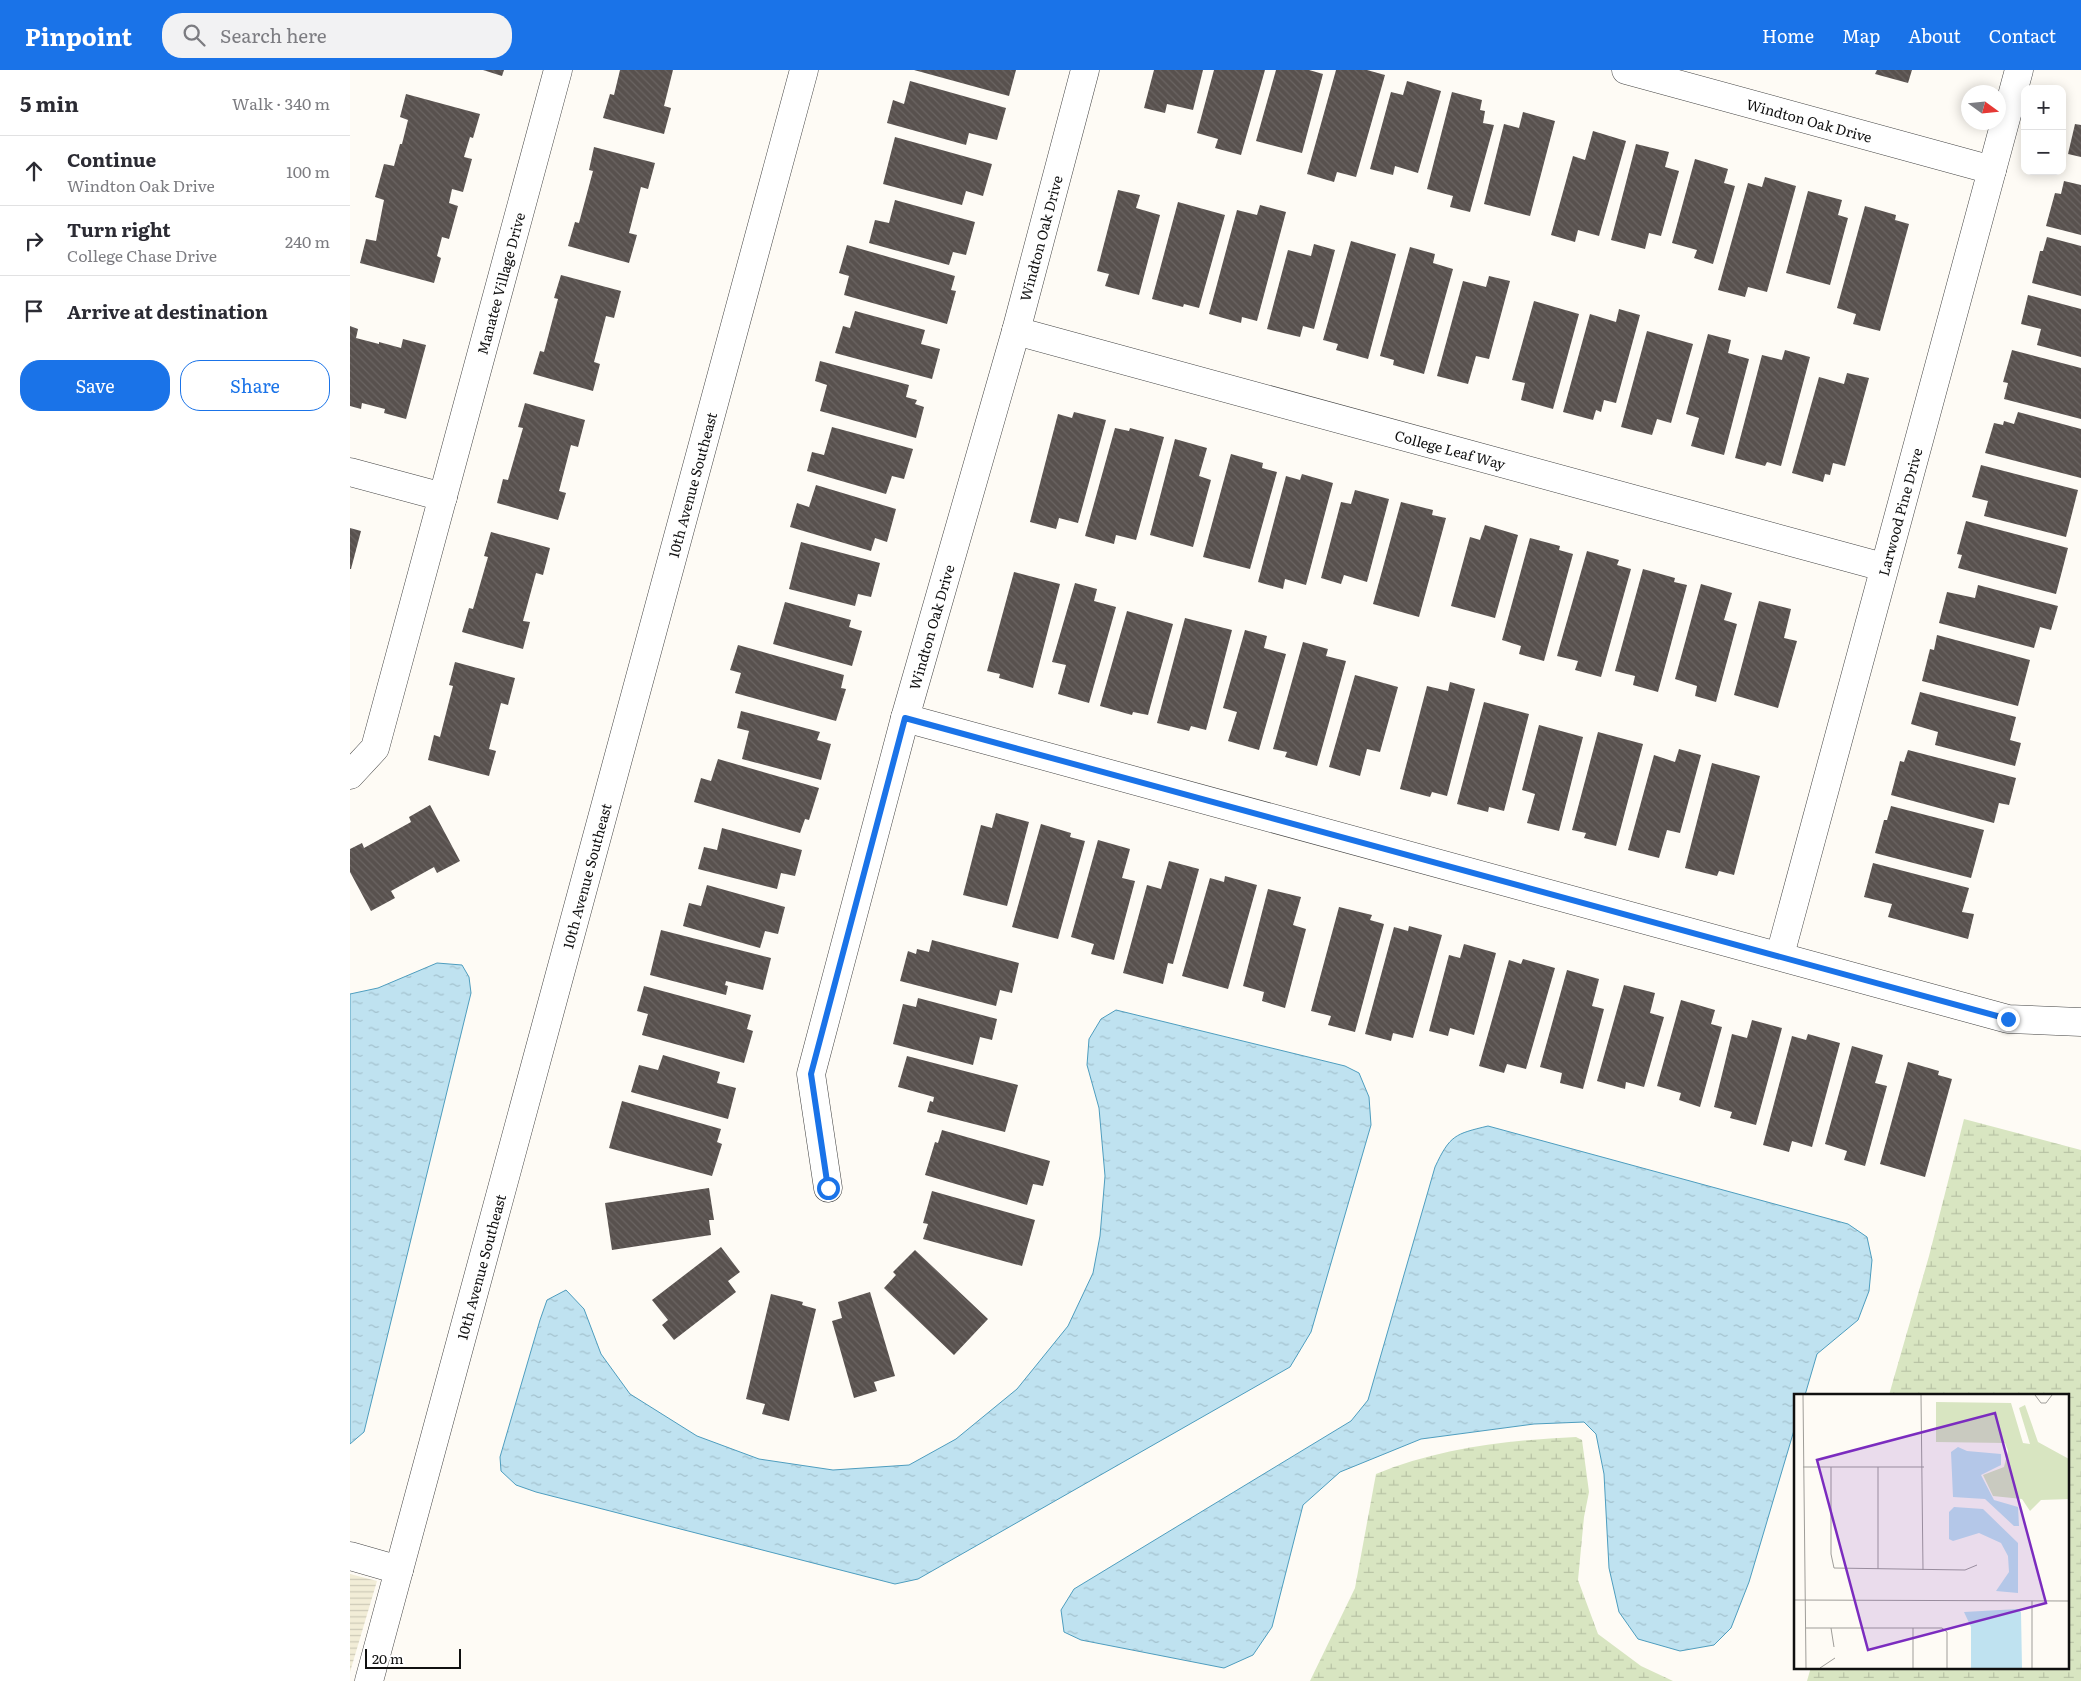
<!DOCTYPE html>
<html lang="en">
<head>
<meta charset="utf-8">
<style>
	body { margin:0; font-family:Literata,serif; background:#f2f2f3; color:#2b2b33 }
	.controls { position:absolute; right:15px; top:15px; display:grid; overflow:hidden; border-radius:10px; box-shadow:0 2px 12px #0003 }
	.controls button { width:45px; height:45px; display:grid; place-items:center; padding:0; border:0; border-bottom:1px solid #e1e1e2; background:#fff; color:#2b2b33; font:25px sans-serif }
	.compass { position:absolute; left:1611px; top:15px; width:45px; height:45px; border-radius:50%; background:#fff; box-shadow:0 2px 12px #0003; rotate:105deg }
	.scale { position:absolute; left:15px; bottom:12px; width:96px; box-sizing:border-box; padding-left:5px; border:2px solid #101010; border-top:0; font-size:14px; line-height:18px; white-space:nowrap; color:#101010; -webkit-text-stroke:4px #fff; paint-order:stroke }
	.stop { position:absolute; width:15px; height:15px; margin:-11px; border:4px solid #1a73e8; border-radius:50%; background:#fff }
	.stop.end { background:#1a73e8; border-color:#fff; box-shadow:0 1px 5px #0008 }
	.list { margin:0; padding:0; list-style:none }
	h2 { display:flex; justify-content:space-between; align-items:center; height:65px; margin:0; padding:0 20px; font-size:21px }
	h2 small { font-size:16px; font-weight:400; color:#7c7c81 }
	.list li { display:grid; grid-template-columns:32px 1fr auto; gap:15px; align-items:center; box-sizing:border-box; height:70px; padding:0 20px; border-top:1px solid #e1e1e2 }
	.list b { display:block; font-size:19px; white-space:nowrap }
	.list p { margin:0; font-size:16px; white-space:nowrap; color:#7c7c81 }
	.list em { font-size:16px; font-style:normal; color:#7c7c81 }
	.actions { display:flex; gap:10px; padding:15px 20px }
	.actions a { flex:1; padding:11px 0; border:1px solid #1a73e8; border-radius:20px; text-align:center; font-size:18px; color:#1a73e8 }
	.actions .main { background:#1a73e8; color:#fff }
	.icon { flex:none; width:28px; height:28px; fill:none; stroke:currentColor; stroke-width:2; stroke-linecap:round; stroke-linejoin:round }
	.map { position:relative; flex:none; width:1731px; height:1611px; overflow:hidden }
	header { display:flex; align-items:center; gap:30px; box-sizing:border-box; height:70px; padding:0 25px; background:#1a73e8; color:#fff }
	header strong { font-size:24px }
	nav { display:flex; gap:28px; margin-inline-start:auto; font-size:18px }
	.search { width:350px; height:45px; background:#f2f2f3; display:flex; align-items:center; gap:12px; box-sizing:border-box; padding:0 18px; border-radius:20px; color:#7c7c81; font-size:19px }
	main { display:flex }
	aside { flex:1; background:#fff }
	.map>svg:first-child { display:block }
</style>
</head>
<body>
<header>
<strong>Pinpoint</strong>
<div class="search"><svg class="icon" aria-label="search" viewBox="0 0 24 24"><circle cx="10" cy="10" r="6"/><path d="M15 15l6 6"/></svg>Search here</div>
<nav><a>Home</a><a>Map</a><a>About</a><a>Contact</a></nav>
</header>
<main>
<aside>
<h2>5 min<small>Walk · 340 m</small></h2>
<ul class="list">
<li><svg class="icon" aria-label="ahead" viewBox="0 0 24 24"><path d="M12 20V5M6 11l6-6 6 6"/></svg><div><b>Continue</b><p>Windton Oak Drive</p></div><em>100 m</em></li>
<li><svg class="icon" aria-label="right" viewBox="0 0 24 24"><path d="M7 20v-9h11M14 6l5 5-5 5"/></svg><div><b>Turn right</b><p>College Chase Drive</p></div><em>240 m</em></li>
<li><svg class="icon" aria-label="arrive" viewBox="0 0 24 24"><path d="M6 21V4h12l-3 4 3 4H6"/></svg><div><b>Arrive at destination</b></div></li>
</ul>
<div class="actions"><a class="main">Save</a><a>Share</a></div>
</aside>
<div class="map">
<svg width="1731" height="1611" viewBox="0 0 1731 1611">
	<defs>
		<pattern id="farmland-rules" width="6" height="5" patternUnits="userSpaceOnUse" patternTransform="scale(1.25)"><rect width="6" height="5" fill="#f2edd7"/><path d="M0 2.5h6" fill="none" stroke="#cecab8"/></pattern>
		<pattern id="wetland-marsh" width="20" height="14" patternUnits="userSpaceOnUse" patternTransform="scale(1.25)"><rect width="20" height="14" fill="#d8e5c1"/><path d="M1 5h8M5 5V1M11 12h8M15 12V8" fill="none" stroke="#b8c3a5"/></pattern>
		<pattern id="water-ripples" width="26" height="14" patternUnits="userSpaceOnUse" patternTransform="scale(1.25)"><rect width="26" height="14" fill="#bfe2f0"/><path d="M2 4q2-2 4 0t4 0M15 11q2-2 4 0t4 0" fill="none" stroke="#a3c1cd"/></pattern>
		<pattern id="building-back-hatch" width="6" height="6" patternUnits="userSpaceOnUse" patternTransform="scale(1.25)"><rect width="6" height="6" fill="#58514e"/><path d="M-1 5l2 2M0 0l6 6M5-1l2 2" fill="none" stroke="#6b6563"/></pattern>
	</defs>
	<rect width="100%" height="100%" fill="#fefbf5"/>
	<path fill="url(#farmland-rules)" d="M0 1504 27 1511 0 1602Z"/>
	<g fill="url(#wetland-marsh)">
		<path d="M1614 1049 1731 1080V1611H1457L1461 1597H1717V1325H1539L1579 1186Z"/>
		<path d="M1226 1367 1232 1370 1239 1422 1234 1447 1228 1510 1248 1564 1291 1596 1323 1611H960L1005 1518 1026 1404C1089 1378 1158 1370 1226 1367Z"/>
	</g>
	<g fill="url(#water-ripples)" stroke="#4e9dbe">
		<path d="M87 893 112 895 119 907 121 923 14 1362 0 1374V924L28 918Z"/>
		<path d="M766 940 995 996 1009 1003 1019 1027 1021 1055 961 1262 940 1297 568 1509 545 1514 186 1422 166 1415 151 1401 150 1387 190 1250 197 1230 216 1220 234 1239 251 1284 280 1324 347 1366 409 1389 483 1400 559 1395 606 1369 667 1319 718 1256 743 1203 750 1166 755 1106 749 1038 737 995 739 969 751 949Z"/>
		<path d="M1138 1056 1498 1154 1517 1167 1522 1190 1519 1221 1508 1250 1467 1284 1455 1325H1445V1357L1399 1512 1381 1558 1364 1575 1330 1581 1288 1569 1269 1542 1259 1498 1254 1404 1246 1364 1234 1352 1184 1354 1071 1369 990 1402 953 1435 922 1557 903 1585 874 1598 731 1570 714 1562 711 1540 724 1519 1001 1351 1018 1330 1085 1097C1100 1065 1105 1064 1138 1056Z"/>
	</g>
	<g fill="url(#building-back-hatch)">
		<path d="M133 0H154L152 6Z"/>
		<path d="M270 0H323L314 36 321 38 314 64 253 48 260 24 264 25Z"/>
		<path d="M564 0H666L659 26Z"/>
		<path d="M804 0H853L843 40 817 34 815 43 794 38Z"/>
		<path d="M864 0H915L891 85 865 78 868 69 847 63Z"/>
		<path d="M926 0H959L973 4 952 83 906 71Z"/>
		<path d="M986 0H1017L1035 5 1006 107 987 102 984 112 957 104Z"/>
		<path d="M1527 0H1562L1558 13 1525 4Z"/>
		<path d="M560 11 656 38 647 70 619 63 616 75 537 53 543 30 554 34Z"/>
		<path d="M1057 11 1091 21 1068 103 1045 96 1043 105 1020 99 1041 22 1053 25Z"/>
		<path d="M1102 22 1132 30 1130 40 1135 41 1133 53 1144 55 1120 142 1100 137 1103 126 1077 119Z"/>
		<path d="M56 24 130 44 123 68 120 67 114 87 122 89 113 122 102 119 99 133 108 136 99 169 92 167 87 186 91 188 84 213 10 193 16 169 26 171 34 130 25 127 34 94 44 96 50 74H52L58 50 50 47Z"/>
		<path d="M1173 42 1205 51 1180 146 1134 134 1154 54 1169 58Z"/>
		<path d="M1725 54 1731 55V87L1718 84Z"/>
		<path d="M1243 61 1276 71 1249 166 1228 160 1225 172 1201 165 1223 86 1235 90Z"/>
		<path d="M545 67 642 94 633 126 616 121 612 135 533 114Z"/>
		<path d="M1286 74 1319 82 1315 97 1329 101 1311 166 1299 163 1295 179 1261 170Z"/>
		<path d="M244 77 305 93 298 119 291 117 279 163 287 165 279 193 218 176 225 152 229 153 243 101 239 100Z"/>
		<path d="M1345 89 1378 99 1374 113 1385 116 1363 194 1344 188 1347 180 1322 173Z"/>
		<path d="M1415 107 1446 116 1417 222 1398 217 1395 227 1368 220 1398 113 1412 117Z"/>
		<path d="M1714 111 1731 115V165L1696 156 1705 123 1711 124Z"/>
		<path d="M768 120 790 125 786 138 810 145 789 225 755 216 759 204 747 201Z"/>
		<path d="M1458 121 1492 130 1488 145 1498 148 1480 215 1436 203Z"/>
		<path d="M545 130 625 152 616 185 603 182 599 195 519 173 525 150 539 153Z"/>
		<path d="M828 132 875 145 849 238 834 234 833 237 802 229Z"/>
		<path d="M910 135 936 142 907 251 892 247 891 253 859 244 887 140 907 145Z"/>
		<path d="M1515 136 1546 145 1545 150 1559 154 1530 261 1503 254 1506 244 1487 238Z"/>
		<path d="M1697 167 1731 176V226L1682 213 1690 181H1693Z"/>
		<path d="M1001 171 1046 184 1018 289 986 280 988 274 973 270Z"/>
		<path d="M964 174 985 180 964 259 953 256 950 267 917 259 938 180 961 186Z"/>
		<path d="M497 175 605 206 601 220 606 221 597 254 494 225 499 206 489 203Z"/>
		<path d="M1060 177 1085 184 1083 193 1103 199 1074 304 1043 295 1044 290 1030 286Z"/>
		<path d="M211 205 271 221 264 248 256 246 244 292 250 294 243 321 183 304 190 281 194 282 208 229 204 228Z"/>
		<path d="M1139 206 1160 211 1139 289 1126 286 1118 314 1087 306 1113 211 1136 217Z"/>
		<path d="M1678 225 1731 239V287L1687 275 1691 259 1671 254Z"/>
		<path d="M1184 231 1229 244 1203 339 1171 330 1175 313 1162 310Z"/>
		<path d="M1269 239 1290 245 1266 333 1254 330 1251 342 1246 340 1243 350 1213 342 1240 244 1266 252Z"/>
		<path d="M505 241 575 260 571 274 590 279 582 309 485 283 493 256 500 258Z"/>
		<path d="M0 256 8 259 6 268 29 274V272L51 278 53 269 76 275 56 349 34 343 35 339 12 333 11 339 0 336Z"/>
		<path d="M1297 261 1343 274 1321 353 1307 349 1302 365 1271 357Z"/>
		<path d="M1358 264 1381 270 1378 283 1399 289 1374 385 1341 376 1349 348 1336 344Z"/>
		<path d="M1435 280 1460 287 1431 396 1417 392 1415 396 1385 388 1412 285 1432 290Z"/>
		<path d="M1662 280 1731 298V349L1654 329 1658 313 1653 312Z"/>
		<path d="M470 291 559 315 556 327 567 330 565 334 574 337 566 368 470 341 477 315 465 311Z"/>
		<path d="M1497 303 1519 308 1495 396 1483 393 1480 405 1475 404 1473 412 1442 403 1469 307 1494 314Z"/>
		<path d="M175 333 235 350 228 377 221 375 209 421 216 423 208 450 147 433 153 409 158 410 173 358 168 357Z"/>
		<path d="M724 342 756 350 728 453 709 448 706 459 680 452 708 344 722 348Z"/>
		<path d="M1668 342 1731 359V408L1635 383 1644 353 1653 355 1654 351 1664 354Z"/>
		<path d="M482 357 563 379 554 409 542 406 536 424 457 401 462 382 474 385Z"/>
		<path d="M765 358 779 361 780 358 814 367 786 470 766 465 764 474 735 466Z"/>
		<path d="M825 369 857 378 849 406 861 410 843 477 800 465Z"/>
		<path d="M881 384 913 393 912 398 927 402 900 499 853 487Z"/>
		<path d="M1631 395 1728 420 1716 467 1634 446 1638 431 1622 427Z"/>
		<path d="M952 404 983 413 956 515 935 509 933 519 908 512 936 406 950 410Z"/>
		<path d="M466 415 546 439 537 472 525 468 521 481 440 457 447 433 459 437Z"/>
		<path d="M1005 420 1039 429 1017 512 994 505 991 514 971 508 991 432 1001 434Z"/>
		<path d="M1051 432 1083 440 1082 445 1096 448 1069 547 1023 534Z"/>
		<path d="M1616 451 1718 478 1706 524 1608 498 1612 485 1607 484Z"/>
		<path d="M1135 455 1168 465 1145 548 1101 536 1120 467 1130 470Z"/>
		<path d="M0 458 11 461 1 499H0Z"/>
		<path d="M141 462 200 478 193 505 186 503 173 551 180 552 173 579 112 562 119 538 123 539 138 487 134 486Z"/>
		<path d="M1180 468 1210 476 1209 480 1223 484 1194 591 1169 584 1171 576 1152 570Z"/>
		<path d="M451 472 530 493 521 527 508 524 505 536 439 519Z"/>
		<path d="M1237 481 1269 490 1267 495 1281 499 1251 607 1225 600 1228 591 1207 586Z"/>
		<path d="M1293 499 1325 508 1324 512 1337 515 1308 622 1283 615 1285 606 1265 601Z"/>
		<path d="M664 502 710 514 683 618 649 608 650 604 637 601Z"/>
		<path d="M725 513 747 519 744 531 766 537 739 633 708 624 716 595 702 592Z"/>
		<path d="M1351 514 1382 523 1374 550 1387 554 1366 632 1345 626 1347 616 1325 609Z"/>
		<path d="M1628 515 1708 536 1701 560 1690 557 1684 578 1589 553 1597 522 1625 528Z"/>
		<path d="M1409 531 1441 539 1434 568 1447 571 1428 638 1384 625Z"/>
		<path d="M435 532 501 550 499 557 512 561 502 596 423 574Z"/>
		<path d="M777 541 823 554 798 645 783 642 782 645 750 636Z"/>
		<path d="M835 548 882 560 856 660 841 656 839 661 807 653Z"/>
		<path d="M895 560 917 566 914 578 936 584 909 680 878 671 887 642 873 638Z"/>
		<path d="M1587 565 1680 590 1668 636 1572 611 1580 579 1584 580Z"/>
		<path d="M953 572 978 579 976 586 996 591 967 696 935 687 937 682 923 679Z"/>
		<path d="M388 575 494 605 491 618 496 619 486 651 385 623 391 603 380 600Z"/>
		<path d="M105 592 165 608 158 635 151 633 139 679 146 681 139 706 78 690 84 665 90 667 103 616 99 615Z"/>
		<path d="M1005 605 1048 617 1030 682 1017 679 1010 706 979 697Z"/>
		<path d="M1100 612 1125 619 1097 726 1082 722 1080 727 1050 719 1077 616 1098 621Z"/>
		<path d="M1570 622 1666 647 1660 670 1671 673 1665 696 1585 675 1588 662 1561 654Z"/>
		<path d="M1134 632 1179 644 1154 741 1139 737 1138 742 1107 734Z"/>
		<path d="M391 641 470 662 467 670 481 674 471 710 392 689 399 661 387 658Z"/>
		<path d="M1189 655 1233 667 1209 761 1177 753 1185 724 1172 720Z"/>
		<path d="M1248 662 1293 674 1266 776 1234 768 1236 763 1222 760Z"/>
		<path d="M1329 679 1351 685 1330 763 1317 760 1309 788 1278 780 1304 685 1325 692Z"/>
		<path d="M1558 680 1666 708 1659 735 1649 733 1644 753 1541 725 1550 691 1554 692Z"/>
		<path d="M368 689 469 718 459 750 455 749 450 763 344 732 351 708 361 711Z"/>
		<path d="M1362 693 1410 706 1384 805 1369 801 1367 806 1335 798Z"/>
		<path d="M80 735 110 791 87 803 84 797 41 821 45 828 21 841 0 802V779L12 773 14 778 61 752 59 747Z"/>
		<path d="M1541 736 1634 760 1621 808 1525 783 1534 750H1537Z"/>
		<path d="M646 743 679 752 657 836 613 825 631 755 642 758Z"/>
		<path d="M691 754 721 763 720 767 735 771 708 869 662 857Z"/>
		<path d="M372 758 452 780 445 806 431 803 427 819 348 799 354 777 367 780Z"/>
		<path d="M748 770 780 779 772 808 785 811 764 890 741 884 744 874 721 867Z"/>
		<path d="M819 791 849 799 823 894 818 893 813 914 773 903 797 815 811 819Z"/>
		<path d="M1523 793 1619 818 1612 842 1624 844 1618 869 1538 847 1542 834 1514 827Z"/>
		<path d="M875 806 907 815 878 919 832 906 860 808 874 812Z"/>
		<path d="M357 815 435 837 428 864 415 861 410 878 333 856 339 833 351 836Z"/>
		<path d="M918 819 951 827 943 855 956 859 935 938 912 931 914 922 893 916Z"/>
		<path d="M989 837 1022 845 1020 850 1034 854 1005 962 978 955 981 946 961 941Z"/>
		<path d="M1059 856 1092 865 1063 968 1043 963 1041 971 1015 964 1044 857 1058 861Z"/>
		<path d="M311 860 421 888 413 920 376 911 375 915 378 916 376 925 300 905Z"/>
		<path d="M582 870 669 893 662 923 650 920 646 936 550 911 558 881 566 884 567 879 579 882Z"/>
		<path d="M1114 874 1146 883 1124 965 1100 958 1098 966 1079 961 1099 885 1110 888Z"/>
		<path d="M1173 889 1205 898 1176 999 1157 994 1154 1003 1129 996 1159 890 1171 894Z"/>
		<path d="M1217 900 1249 909 1242 936 1254 939 1233 1019 1210 1013 1212 1003 1190 997Z"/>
		<path d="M1274 915 1305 923 1300 943 1314 947 1294 1017 1276 1012 1275 1019 1247 1011Z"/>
		<path d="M294 916 401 945 397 959 403 961 394 993 292 965 298 944 287 941Z"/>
		<path d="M568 928 647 949 642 970 630 967 623 995 543 974 553 934 566 937Z"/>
		<path d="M1331 930 1365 940 1361 954 1372 957 1350 1037 1329 1030 1331 1023 1307 1016Z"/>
		<path d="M1402 950 1432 958 1406 1055 1380 1048 1382 1042 1364 1037 1382 964 1397 968Z"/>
		<path d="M1458 964 1490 973 1462 1077 1442 1071 1439 1082 1413 1075 1442 966 1456 970Z"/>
		<path d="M1502 976 1533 985 1525 1013 1537 1016 1515 1096 1494 1090 1497 1081 1475 1074Z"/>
		<path d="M313 985 370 1002 367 1013 386 1018 378 1049 281 1022 289 995 308 1000Z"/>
		<path d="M557 986 668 1015 655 1062 577 1042 580 1031 583 1032 584 1027 548 1017Z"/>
		<path d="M1558 992 1589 1001 1588 1005 1602 1009 1575 1107 1530 1094Z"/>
		<path d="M272 1031 371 1059 367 1072 372 1074 362 1106 259 1078Z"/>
		<path d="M592 1060 700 1091 693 1116 683 1114 677 1135 575 1105 585 1072 588 1073Z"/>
		<path d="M359 1118 364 1150H359L361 1165 262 1180 255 1133Z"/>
		<path d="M582 1121 685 1150 672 1196 573 1169 578 1154 573 1153Z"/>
		<path d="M371 1177 390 1202 378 1211 386 1222 324 1270 312 1255 318 1250 302 1230Z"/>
		<path d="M565 1180 638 1249 604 1285 534 1218 546 1205 543 1202Z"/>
		<path d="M520 1222 545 1306 524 1312 527 1321 504 1328 482 1251 492 1248 488 1232Z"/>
		<path d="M421 1224 453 1232 452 1235 466 1239 439 1351 412 1344 415 1334 396 1329Z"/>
	</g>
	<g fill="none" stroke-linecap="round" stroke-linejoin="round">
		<g stroke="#434343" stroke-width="29">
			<g id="minor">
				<path id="s1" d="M1276 0 1642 100"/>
				<path id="s2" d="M666 261 1533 497"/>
				<path d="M0 402 93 427"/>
				<path d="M555 648 1658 949 1731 952"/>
				<path id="s3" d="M0 705 25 678 208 0"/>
				<path id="s4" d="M1430 885 1669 0"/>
				<path id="s5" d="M478 1118 461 1004 555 648 666 261 735 0"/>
				<path d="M0 1486 49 1500"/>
				<path id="s6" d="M19 1611 454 0"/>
			</g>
		</g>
		<use href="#minor" stroke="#fff" stroke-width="28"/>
	</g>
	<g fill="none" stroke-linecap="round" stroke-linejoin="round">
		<path stroke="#1a73e8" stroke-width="6" d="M478 1118 461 1004 555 648 1658 949"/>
	</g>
	<g text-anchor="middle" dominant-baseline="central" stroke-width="5" stroke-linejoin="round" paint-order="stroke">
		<g font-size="14" fill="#101010" stroke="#fff">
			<text stroke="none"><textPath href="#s1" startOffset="190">Windton Oak Drive</textPath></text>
			<text stroke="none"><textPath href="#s5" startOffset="982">Windton Oak Drive</textPath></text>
			<text stroke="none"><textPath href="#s3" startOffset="518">Manatee Village Drive</textPath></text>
			<text stroke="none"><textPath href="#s2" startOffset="450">College Leaf Way</textPath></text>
			<text stroke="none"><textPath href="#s6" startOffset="1239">10th Avenue Southeast</textPath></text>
			<text stroke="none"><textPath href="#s4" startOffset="459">Larwood Pine Drive</textPath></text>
			<text stroke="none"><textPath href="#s5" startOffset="578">Windton Oak Drive</textPath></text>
			<text stroke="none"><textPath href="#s6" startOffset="834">10th Avenue Southeast</textPath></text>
			<text stroke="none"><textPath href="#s6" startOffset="429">10th Avenue Southeast</textPath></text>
		</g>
	</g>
	<g transform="translate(1444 1324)">
		<rect width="275" height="275" fill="#fefbf5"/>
		<path d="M142 8 217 9 229 49 236 50 225 14 231 11 244 48 275 65V105L247 106 236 117 228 105 199 102 189 81 210 73 214 57 211 49 142 48Z" fill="#d8e5c1"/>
		<path d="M164 53 173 57 207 60V71L187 81 200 106 224 113 225 132H220L191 105 159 103 157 58ZM160 113 189 115 224 149V199L202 197 215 178 214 162 207 149 185 139 159 147 155 145V118ZM224 215 227 218 228 274H177V233L170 218Z" fill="#bfe2f0"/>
		<path fill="none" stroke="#9f9d99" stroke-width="1" d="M9 1 12 274M127 1 129 176M241 1 247 9H252L258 1M9 73H130M37 73V160L40 174 171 176 183 171M84 175V73M0 206 275 207M12 234H148L153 238V274M37 234 40 253M119 234V274M26 274 41 264M238 274V207"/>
		<path fill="#7b2cbf" fill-opacity="0.15" stroke="#7b2cbf" stroke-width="2.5" d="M201 19 252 209 74 256 23 66Z"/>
		<rect width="275" height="275" fill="none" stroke="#101010" stroke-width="2.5"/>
	</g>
</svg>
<div class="controls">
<button>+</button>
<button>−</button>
</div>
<svg class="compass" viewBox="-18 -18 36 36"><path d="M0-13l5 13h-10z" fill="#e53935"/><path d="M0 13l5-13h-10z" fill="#7c7c81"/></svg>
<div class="scale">20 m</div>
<div class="stop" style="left:478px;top:1118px"></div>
<div class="stop end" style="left:1658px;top:949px"></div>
</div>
</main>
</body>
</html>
